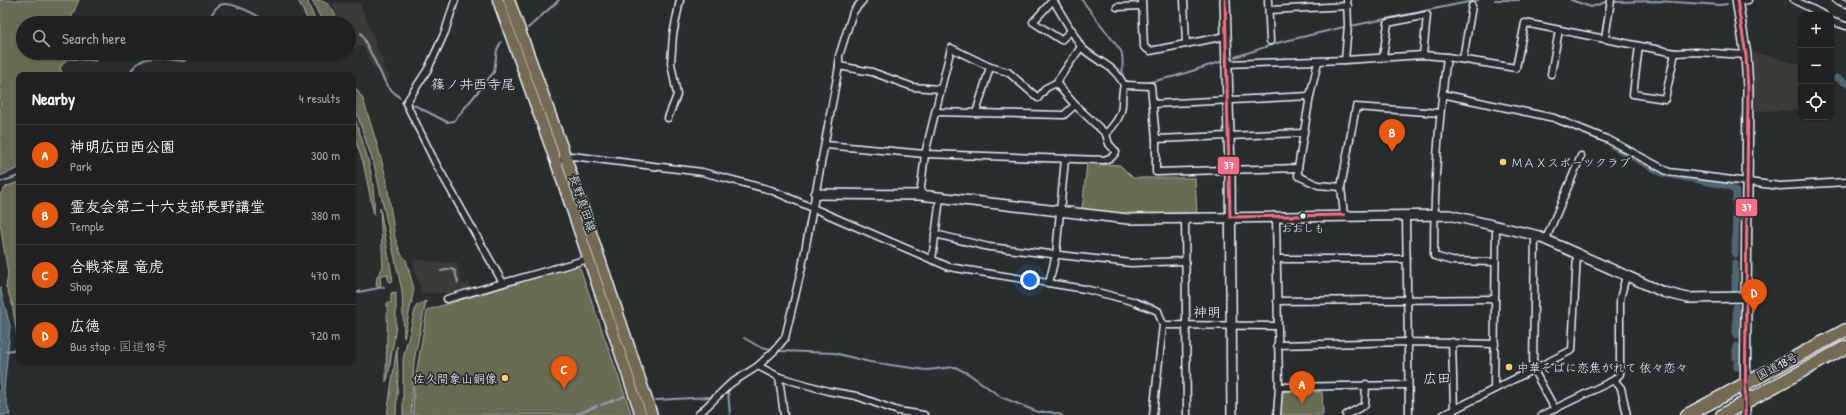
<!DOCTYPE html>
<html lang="en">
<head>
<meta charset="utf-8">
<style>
	body { margin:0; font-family:"Patrick Hand","Klee One",sans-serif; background:#282a2a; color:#f1f3f6 }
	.controls { position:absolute; right:12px; top:12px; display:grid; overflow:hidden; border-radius:8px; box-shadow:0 1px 3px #0004 }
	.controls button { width:36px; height:36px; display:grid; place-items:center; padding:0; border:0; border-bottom:1px solid #3d3f40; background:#202222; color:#f1f3f6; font:20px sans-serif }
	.you { position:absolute; left:1030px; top:280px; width:14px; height:14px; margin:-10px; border:3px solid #fff; border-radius:50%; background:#1a73e8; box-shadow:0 0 0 6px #1a73e833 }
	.badge { display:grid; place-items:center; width:26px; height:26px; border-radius:50%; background:#ea580c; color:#fff; font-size:13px; font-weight:700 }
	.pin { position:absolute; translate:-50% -33px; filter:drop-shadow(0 1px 2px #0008) }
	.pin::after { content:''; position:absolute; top:21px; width:14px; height:12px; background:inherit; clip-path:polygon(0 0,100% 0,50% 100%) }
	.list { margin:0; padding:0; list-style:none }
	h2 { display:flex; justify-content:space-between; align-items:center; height:52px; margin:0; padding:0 16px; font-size:17px }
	h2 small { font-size:13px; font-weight:400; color:#a2a4a5 }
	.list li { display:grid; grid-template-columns:26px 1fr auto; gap:12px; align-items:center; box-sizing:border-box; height:60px; padding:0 16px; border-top:1px solid #3d3f40 }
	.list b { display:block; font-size:15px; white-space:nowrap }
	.list p { margin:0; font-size:13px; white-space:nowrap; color:#a2a4a5 }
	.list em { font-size:13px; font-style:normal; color:#a2a4a5 }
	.icon { flex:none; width:22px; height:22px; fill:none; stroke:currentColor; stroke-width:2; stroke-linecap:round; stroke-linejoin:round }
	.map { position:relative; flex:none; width:1846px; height:415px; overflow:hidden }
	.search { position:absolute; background:#202222; box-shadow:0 1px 3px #0004; left:16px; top:16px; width:340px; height:44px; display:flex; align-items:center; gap:10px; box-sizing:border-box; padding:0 14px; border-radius:22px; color:#a2a4a5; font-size:15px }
	.panel { position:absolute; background:#202222; box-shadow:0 1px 3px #0004; left:16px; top:72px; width:340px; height:292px; border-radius:8px }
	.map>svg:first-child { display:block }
</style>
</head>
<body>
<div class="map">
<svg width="1846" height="415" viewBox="0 0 1846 415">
	<rect width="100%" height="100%" fill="#2a2d2e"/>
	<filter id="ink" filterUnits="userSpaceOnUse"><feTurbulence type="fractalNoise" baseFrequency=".025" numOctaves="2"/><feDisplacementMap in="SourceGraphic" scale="8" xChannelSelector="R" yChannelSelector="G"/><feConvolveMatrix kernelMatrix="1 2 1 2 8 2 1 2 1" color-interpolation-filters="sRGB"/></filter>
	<g filter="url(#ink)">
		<g fill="#3d3b38">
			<path d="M332 3H360L384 65 382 68 390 76 388 80 383 82 376 68H373L363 45 352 49 349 43V23H340Z"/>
			<path d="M1753 52 1801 65V110L1753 111Z"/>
			<path d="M413 259 440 263 457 262 462 284 469 282 470 288 449 293H421Z"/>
		</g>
		<g fill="#676c52" stroke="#a8aea5">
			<path d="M0 0H79L69 23H23V53H96V61L67 59 60 68 63 75H19V168L0 176Z"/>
			<path d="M298 0H307L316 22 309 23Z"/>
			<path d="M312 0C330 0 332 8 339 23H323Z"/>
			<path d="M353 84 363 99 377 144 386 177 395 238 401 254 406 260 414 289 404 338 402 291 375 168 353 102Z"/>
			<path d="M353 113C365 148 376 178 374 215L363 162 353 134Z"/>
			<path d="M1087 163 1120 165 1133 178H1195L1197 214 1123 216 1082 210Z"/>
			<path d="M19 182V341H18L12 303 6 287 8 274 0 223V198L1 193 7 186Z"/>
			<path d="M380 208 393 281 389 282 387 274 380 276 381 286H376L377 277 383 267Z"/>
			<path d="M575 266 580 268 632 415H413L414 387 427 310Z"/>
			<path d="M396 292V326L388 377 386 382C386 355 388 329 387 303H391V293Z"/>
			<path d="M426 301 414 361 411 415H403V359L416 306Z"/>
			<path d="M397 346 398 378 396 415H387Z"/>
			<path d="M1282 391 1322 392 1323 415H1281Z"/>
		</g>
		<path fill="#4f6673" stroke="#8c9ea8" d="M0 287 10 326 4 392 10 415H0Z"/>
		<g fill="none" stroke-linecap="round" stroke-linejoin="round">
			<g stroke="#8c9ea8" stroke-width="2">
				<path d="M1082 0 1121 51C1125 61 1120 71 1124 80L1132 83"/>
				<path d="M1495 0H1519"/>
				<path d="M1571 0 1591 7 1606 2"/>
				<path d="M1615 2 1657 1 1720 5 1727 4"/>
				<path d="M207 23C210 17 213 9 220 5 231 0 260 17 270 23"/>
				<path d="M1351 26 1478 0"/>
				<path d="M528 28 559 0"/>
				<path d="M361 33 387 86 400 98"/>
				<path d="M1235 57 1281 42 1344 27"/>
				<path d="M128 75C144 49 160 60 184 61L192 53"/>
				<path d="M1146 83 1176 76 1220 62"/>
				<path d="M412 104 447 122 454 121 494 72 497 50 501 42"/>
				<path d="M0 182 19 176"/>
				<path d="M441 271 452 269 455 271 458 283"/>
				<path d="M353 293 384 287"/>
				<path d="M744 338 758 346 770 349"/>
				<path d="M6 351 19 349"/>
				<path d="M779 351 834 353 870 362 926 370 955 367 969 374 1001 397 1038 412H1050L1062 415"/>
				<path d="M728 391 730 415"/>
				<path d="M618 399 625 396"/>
				<path d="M656 400 711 397 723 387"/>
				<path d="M601 405 614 400"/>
				<path d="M575 415 597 406"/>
			</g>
			<g stroke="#4f6673" stroke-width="7">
				<path d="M1837 78 1846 83"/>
				<path d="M1613 146 1662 173 1730 186 1736 192 1735 254"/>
				<path d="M1735 289V263"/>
				<path d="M1736 307V335"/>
				<path d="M1736 346V357"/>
				<path d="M1737 364V367"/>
			</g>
			<g stroke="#e8f1f8" stroke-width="9">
				<g id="street">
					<path d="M455 0 445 32 428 69 406 103 435 162 503 283"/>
					<path d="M1053 0 1033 22 1061 40 1072 30"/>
					<path d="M1142 0 1144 47 1150 51 1226 36"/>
					<path d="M1184 0 1186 44"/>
					<path d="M1268 0 1270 41"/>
					<path d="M1794 0 1824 15"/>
					<path d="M1836 0 1846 4"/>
					<path d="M1738 2 1748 0"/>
					<path d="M1117 7 1142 6"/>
					<path d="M1269 10 1348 6"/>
					<path d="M1831 21 1846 26"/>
					<path d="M1605 38 1611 0"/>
					<path d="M1639 46 1633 94 1665 99 1675 53"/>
					<path d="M1383 57 1388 23 1427 15 1423 55"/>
					<path d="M1447 57C1438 123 1434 190 1434 256L1452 261 1495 262"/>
					<path d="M1463 59 1472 6"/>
					<path d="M1345 60 1348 25 1347 0"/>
					<path d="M1227 64 1345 60 1423 55 1447 57 1516 68 1525 23 1675 53 1696 52 1746 55"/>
					<path d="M839 66V56L853 12 863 0"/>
					<path d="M990 67 1008 72 1038 98 1046 88 1056 83 1075 105 1106 134"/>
					<path d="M1551 74 1559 30"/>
					<path d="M1056 83 1081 47"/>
					<path d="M1124 85 1151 86 1156 139V172L1298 168"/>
					<path d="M1442 94 1554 118 1609 140 1669 172 1780 186 1846 182"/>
					<path d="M1310 96 1318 62"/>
					<path d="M1153 104 1310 96 1298 168V176L1318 185 1341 187"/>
					<path d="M935 112 1064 115 1075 105"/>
					<path d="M668 118 677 95 671 63 673 35 680 0"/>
					<path d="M1156 139 1303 133"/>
					<path d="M826 145 925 154 1104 160 1112 157 1116 152 1109 144 1106 134C1114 125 1122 116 1122 104 1122 97 1122 92 1124 85 1112 62 1097 63 1081 47L1053 0"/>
					<path d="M563 159 572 156 702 172 771 190 949 267 1085 289 1132 301 1158 311 1163 325 1153 415"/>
					<path d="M920 195 925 154 951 48 990 67 976 113"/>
					<path d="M1344 215 1341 187 1356 107 1440 113"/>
					<path d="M1185 217 1187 415"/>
					<path d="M1276 217 1279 387 1277 415"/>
					<path d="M1406 217 1409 415"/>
					<path d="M935 234 989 247 1131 263 1185 261"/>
					<path d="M1535 235 1533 369 1555 409"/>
					<path d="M1546 239 1581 156"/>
					<path d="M1276 259H1406"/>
					<path d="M932 260 940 198"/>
					<path d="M1049 283 1056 254 1065 159"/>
					<path d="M447 299 588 259"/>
					<path d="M1277 301 1495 299"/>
					<path d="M1163 325 1277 326"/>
					<path d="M1452 342 1454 410"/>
					<path d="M1277 345 1408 342 1495 344"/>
					<path d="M758 366 779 377 828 391 856 396 898 411 924 415"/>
					<path d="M779 377 784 415"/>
					<path d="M1614 380 1621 388 1627 415"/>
					<path d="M1279 387 1408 385"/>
					<path d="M1494 389 1496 227"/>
					<path d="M698 415 730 384 758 366 775 350 785 338 802 267 839 66 872 72 913 87 940 89"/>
					<path d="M1346 415 1365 405 1366 384"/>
					<path d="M1443 415 1572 350 1577 254"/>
					<path d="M1542 415 1614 380 1620 374V299L1626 276"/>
				</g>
			</g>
			<g stroke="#e8f1f8" stroke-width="12">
				<g id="secondary">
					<path d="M1225 0 1230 170 1232 415"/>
					<path d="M1737 0 1746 55 1748 89 1745 415"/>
					<path d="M816 194 920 195 1128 219 1449 215 1535 235 1663 292 1688 298 1747 297"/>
				</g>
			</g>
			<g stroke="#e8f1f8" stroke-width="13">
				<g id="primary">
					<path d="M498 0 556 162 641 415"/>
					<path d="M509 0 566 158 652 415"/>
				</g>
			</g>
			<g stroke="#e8f1f8" stroke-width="15">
				<g id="highway">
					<path d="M1687 415 1846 330"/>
					<path d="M1722 415 1846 347"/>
				</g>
			</g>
			<use href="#street" stroke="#2a2d2e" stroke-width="6"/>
			<use href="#secondary" stroke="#2a2d2e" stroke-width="9"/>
			<use href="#primary" stroke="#746b52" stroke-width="10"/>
			<use href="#highway" stroke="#746b52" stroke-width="12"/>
			<g stroke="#2a2d2e" stroke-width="6">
				<g id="bus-1">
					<path d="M1225 0 1230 217 1344 215"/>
					<path d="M1737 0 1746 55 1748 89 1745 415"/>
				</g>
			</g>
			<use href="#bus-1" stroke="#fb6d88" stroke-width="3"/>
		</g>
	</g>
	<g fill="#ffd166" stroke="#2a2d2e" stroke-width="1.5">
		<circle cx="1503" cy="162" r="4"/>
		<circle cx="1509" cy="367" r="4"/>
		<circle cx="505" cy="378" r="4"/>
	</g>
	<circle fill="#e8f1f8" stroke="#2a2d2e" stroke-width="1.5" cx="1303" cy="216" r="3.5"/>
	<g text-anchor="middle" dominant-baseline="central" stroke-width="3.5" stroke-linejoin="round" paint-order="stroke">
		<g font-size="11" fill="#e8f1f8" stroke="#2a2d2e">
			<text x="1303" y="228">おおしも</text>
		</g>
		<g font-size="12" fill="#e8f1f8" stroke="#2a2d2e" text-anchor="start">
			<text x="1511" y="162">ＭＡＸスポーツクラブ</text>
			<text x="1517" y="367">中華そばに恋焦がれて 依々恋々</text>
			<text x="497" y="378" text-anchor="end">佐久間象山銅像</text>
		</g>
		<g font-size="12" fill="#e8f1f8" stroke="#2a2d2e">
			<text transform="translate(583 203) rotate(71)">長野真田線</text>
			<text transform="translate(1777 366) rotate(-28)">国道18号</text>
		</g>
		<g font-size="14" fill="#e8f1f8" stroke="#2a2d2e">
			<text x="473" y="83">篠ノ井西寺尾</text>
			<text x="1207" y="311">神明</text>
			<text x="1437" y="377">広田</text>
		</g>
	</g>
	<g stroke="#2a2d2e" stroke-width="1.5">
		<rect x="1217" y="156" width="23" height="19" rx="4" fill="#fb6d88"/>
		<rect x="1735" y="198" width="23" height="19" rx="4" fill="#fb6d88"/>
	</g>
	<g font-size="11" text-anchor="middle" font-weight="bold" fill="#fff">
		<text x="1229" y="169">37</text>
		<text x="1747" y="211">37</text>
	</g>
</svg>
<div class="controls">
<button>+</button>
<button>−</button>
<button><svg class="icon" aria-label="locate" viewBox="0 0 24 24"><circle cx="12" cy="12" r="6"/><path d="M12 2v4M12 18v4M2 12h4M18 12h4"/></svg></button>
</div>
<div class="you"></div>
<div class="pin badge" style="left:1302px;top:404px">A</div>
<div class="pin badge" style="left:1392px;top:152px">B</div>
<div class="pin badge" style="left:564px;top:389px">C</div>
<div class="pin badge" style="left:1754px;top:312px">D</div>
<div class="search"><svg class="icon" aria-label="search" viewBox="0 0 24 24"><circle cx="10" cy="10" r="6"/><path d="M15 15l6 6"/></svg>Search here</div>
<section class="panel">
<h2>Nearby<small>4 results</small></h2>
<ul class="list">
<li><span class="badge">A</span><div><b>神明広田西公園</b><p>Park</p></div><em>300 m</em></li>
<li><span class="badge">B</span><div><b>霊友会第二十六支部長野講堂</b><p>Temple</p></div><em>380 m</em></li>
<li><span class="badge">C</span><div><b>合戦茶屋 竜虎</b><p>Shop</p></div><em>470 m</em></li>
<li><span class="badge">D</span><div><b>広徳</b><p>Bus stop · 国道18号</p></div><em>720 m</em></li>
</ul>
</section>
</div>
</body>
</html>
